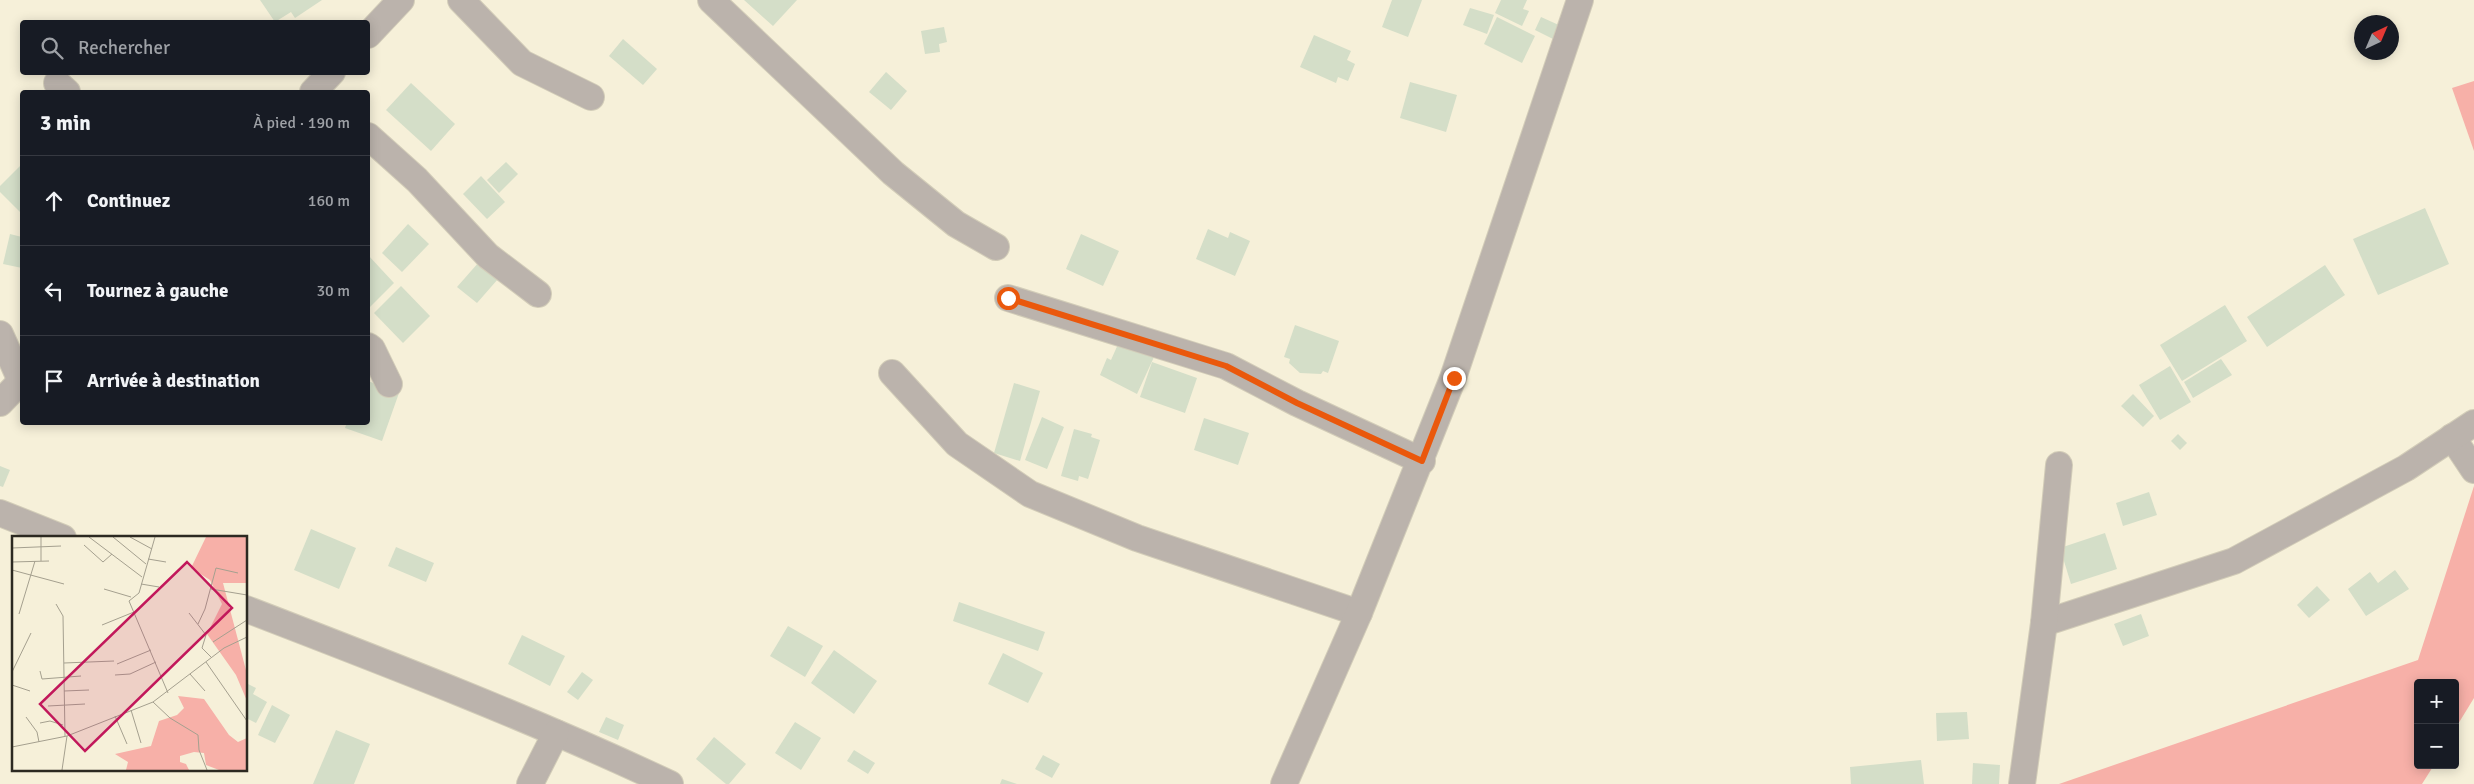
<!DOCTYPE html>
<html lang="fr">
<head>
<meta charset="utf-8">
<style>
	body { margin:0; font-family:Signika,sans-serif; background:#242831; color:#f1f3f6 }
	.controls { position:absolute; right:15px; bottom:15px; display:grid; overflow:hidden; border-radius:5px; box-shadow:0 2px 12px #0003 }
	.controls button { width:45px; height:45px; display:grid; place-items:center; padding:0; border:0; border-bottom:1px solid #363941; background:#171b24; color:#f1f3f6; font:25px sans-serif }
	.compass { position:absolute; left:2354px; top:15px; width:45px; height:45px; border-radius:50%; background:#171b24; box-shadow:0 2px 12px #0003; rotate:44deg }
	.stop { position:absolute; width:15px; height:15px; margin:-11px; border:4px solid #ea580c; border-radius:50%; background:#fff }
	.stop.end { background:#ea580c; border-color:#fff; box-shadow:0 1px 5px #0008 }
	.list { margin:0; padding:0; list-style:none }
	h2 { display:flex; justify-content:space-between; align-items:center; height:65px; margin:0; padding:0 20px; font-size:21px }
	h2 small { font-size:16px; font-weight:400; color:#9ea1a6 }
	.list li { display:grid; grid-template-columns:32px 1fr auto; gap:15px; align-items:center; box-sizing:border-box; height:90px; padding:0 20px; border-top:1px solid #363941 }
	.list b { display:block; font-size:19px; white-space:nowrap }
	.list em { font-size:16px; font-style:normal; color:#9ea1a6 }
	.icon { flex:none; width:28px; height:28px; fill:none; stroke:currentColor; stroke-width:2; stroke-linecap:round; stroke-linejoin:round }
	.map { position:relative; flex:none; width:2474px; height:784px; overflow:hidden }
	.search { position:absolute; background:#171b24; box-shadow:0 2px 12px #0003; left:20px; top:20px; width:350px; height:55px; display:flex; align-items:center; gap:12px; box-sizing:border-box; padding:0 18px; border-radius:5px; color:#9ea1a6; font-size:19px }
	.panel { position:absolute; background:#171b24; box-shadow:0 2px 12px #0003; left:20px; top:90px; width:350px; height:335px; border-radius:5px }
	.map>svg:first-child { display:block }
</style>
</head>
<body>
<div class="map">
<svg width="2474" height="784" viewBox="0 0 2474 784">
	<rect width="100%" height="100%" fill="#f6f0d9"/>
	<g fill="#f7b0a8">
		<path d="M2474 81V151L2452 88Z"/>
		<path d="M2474 486V698L2455 729V683H2418V765H2434L2422 784H2059L2418 660Z"/>
	</g>
	<g fill="#d4dec8">
		<path d="M260 0H322L295 18 291 12 275 22Z"/>
		<path d="M744 0H797L773 26Z"/>
		<path d="M1392 0H1422L1408 37 1382 27Z"/>
		<path d="M1501 0H1527L1523 9 1529 11 1522 26 1495 13Z"/>
		<path d="M1470 8 1494 15 1487 34 1463 25Z"/>
		<path d="M1497 17 1535 36 1522 63 1484 44Z"/>
		<path d="M1541 17 1561 26 1555 40 1535 30Z"/>
		<path d="M944 27 947 42 939 44 940 52 925 54 921 31Z"/>
		<path d="M1314 35 1351 51 1347 60 1355 64 1348 81 1338 77 1336 83 1300 67Z"/>
		<path d="M623 39 657 69 643 85 609 56Z"/>
		<path d="M886 72 907 91 891 110 869 92Z"/>
		<path d="M1410 82 1457 95 1446 132 1400 118Z"/>
		<path d="M411 83 455 124 431 151 386 110Z"/>
		<path d="M506 162 518 174 499 193 487 180Z"/>
		<path d="M22 164V214L0 192V186Z"/>
		<path d="M481 176 505 202 487 219 463 194Z"/>
		<path d="M2425 208 2449 264 2378 295 2353 239Z"/>
		<path d="M408 224 429 244 402 272 382 253Z"/>
		<path d="M1208 229 1228 238 1230 232 1250 241 1235 276 1196 259Z"/>
		<path d="M10 234 22 237V268L3 264Z"/>
		<path d="M1081 234 1119 251 1103 286 1066 269Z"/>
		<path d="M368 255 394 283 368 309Z"/>
		<path d="M479 262 498 279 477 303 457 287Z"/>
		<path d="M2325 265 2345 295 2267 347 2247 317Z"/>
		<path d="M401 286 430 316 403 343 374 313Z"/>
		<path d="M2225 305 2247 341 2182 381 2160 345Z"/>
		<path d="M1295 325 1339 341 1328 373 1323 371 1321 374 1300 373 1289 363 1290 359 1284 357Z"/>
		<path d="M1119 342 1154 357 1137 394 1100 375 1107 358 1111 360Z"/>
		<path d="M2221 359 2232 375 2193 398 2184 382Z"/>
		<path d="M1152 362 1197 378 1185 413 1140 397Z"/>
		<path d="M2170 366 2191 402 2160 420 2139 385Z"/>
		<path d="M368 381 399 393 382 441 345 428 347 422H368Z"/>
		<path d="M1014 383 1040 391 1020 461 994 453Z"/>
		<path d="M2133 394 2154 416 2143 427 2121 406Z"/>
		<path d="M1042 417 1064 427 1047 469 1025 460Z"/>
		<path d="M1204 418 1249 433 1238 465 1194 450Z"/>
		<path d="M1074 429 1092 434 1091 437 1100 440 1088 479 1079 476 1078 481 1061 476Z"/>
		<path d="M2178 434 2187 443 2180 450 2171 441Z"/>
		<path d="M0 466 10 470 3 487 0 486Z"/>
		<path d="M2149 492 2157 515 2123 526 2116 503Z"/>
		<path d="M311 529 356 548 339 589 294 570Z"/>
		<path d="M2105 533 2117 569 2071 584 2060 548Z"/>
		<path d="M396 547 434 563 426 582 388 566Z"/>
		<path d="M2395 570 2409 589 2366 616 2348 589 2370 572 2378 583Z"/>
		<path d="M2317 586 2330 600 2309 618 2297 605Z"/>
		<path d="M959 602 1045 632 1038 651 953 621Z"/>
		<path d="M2141 614 2149 636 2123 646 2114 624Z"/>
		<path d="M788 626 823 646 805 677 770 656Z"/>
		<path d="M522 635 565 656 550 686 508 664Z"/>
		<path d="M834 650 877 681 854 714 811 683Z"/>
		<path d="M1003 653 1043 673 1028 703 988 684Z"/>
		<path d="M582 672 593 680 578 700 567 692Z"/>
		<path d="M246 683 256 688 253 694 267 702 256 723 246 718Z"/>
		<path d="M272 705 290 715 275 743 258 735Z"/>
		<path d="M1967 712 1969 739 1937 741 1936 713Z"/>
		<path d="M606 717 624 725 618 740 599 732Z"/>
		<path d="M795 722 821 738 801 770 775 753Z"/>
		<path d="M336 730 370 744 354 784H313Z"/>
		<path d="M714 737 746 764 729 784H726L696 759Z"/>
		<path d="M854 750 875 763 868 774 847 761Z"/>
		<path d="M1043 755 1060 764 1052 778 1035 769Z"/>
		<path d="M1921 760 1924 784H1851L1850 767Z"/>
		<path d="M1973 763 2000 765 1999 784H1972Z"/>
		<path d="M1002 779 1017 784H1000Z"/>
	</g>
	<g fill="none" stroke-linecap="round" stroke-linejoin="round">
		<g stroke="#d2ccb8" stroke-width="28">
			<g id="minor">
				<path d="M461 0 522 63 591 97"/>
				<path d="M711 0 893 173 956 224 996 247"/>
				<path d="M368 35 401 0"/>
				<path d="M57 83 67 92"/>
				<path d="M313 92 332 72"/>
				<path d="M368 136 417 180 488 256 538 294"/>
				<path d="M1008 298 1226 366 1297 403 1422 461"/>
				<path d="M0 334 21 381"/>
				<path d="M368 346 372 349 389 384"/>
				<path d="M892 373 957 444 1030 494 1137 538 1359 613"/>
				<path d="M0 403 22 380"/>
				<path d="M2452 437 2474 470"/>
				<path d="M0 513 63 538"/>
				<path d="M246 609C389 664 532 719 670 784"/>
				<path d="M2044 623 2234 561 2406 468 2474 423"/>
				<path d="M530 784 556 733"/>
				<path d="M1284 784 1359 613 1453 378 1580 0"/>
				<path d="M2022 784 2044 623 2059 465"/>
			</g>
		</g>
		<use href="#minor" stroke="#bbb3ac" stroke-width="26"/>
	</g>
	<g fill="none" stroke-linecap="round" stroke-linejoin="round">
		<path stroke="#ea580c" stroke-width="6" d="M1008 298 1226 366 1297 403 1422 461 1454 378"/>
	</g>
	<g transform="translate(12 536)">
		<rect width="235" height="235" fill="#f6f0d9"/>
		<path d="M194 1H235V47H211L235 138V165L224 139 195 98 210 68 198 44 179 32ZM166 160 192 163 217 199 226 206 235 202V234H207L194 229 192 217 182 216 168 220V226L174 228 177 234H114L116 226 103 218 139 210 147 185 165 179 172 172Z" fill="#f7b0a8"/>
		<path fill="none" stroke="#a5a08f" stroke-width="1" d="M77 1 130 41M101 1 134 28M118 1 140 13M143 1 127 57 117 65 156 157M72 9 91 26 100 18M0 12 49 10M136 23 154 26M29 25V1M0 26 37 25M0 34 52 48M129 48 147 51M92 53 119 61M199 53 235 59M44 68 51 80 53 200M177 77 194 99 190 112 200 122M7 78 23 25M186 88 193 73 204 32 226 37M90 89 122 76M201 106 235 84M194 126 235 185M52 127 102 125M105 128 139 114M28 135 30 143 69 140M0 136 19 97M178 138 193 155M103 139 118 138 144 126M0 149 18 155M52 155 77 154M141 166 158 182 186 199 187 214 195 234M36 170 73 168M119 174 129 207M103 180 115 208M14 181 25 196 27 206M28 187 38 185 51 189M0 211 55 200 141 166 212 112 235 101M50 234 55 200"/>
		<path fill="#c2185b" fill-opacity="0.15" stroke="#c2185b" stroke-width="2.5" d="M175 26 220 72 73 215 28 168Z"/>
		<rect width="235" height="235" fill="none" stroke="#2c2921" stroke-width="2.5"/>
	</g>
</svg>
<div class="controls">
<button>+</button>
<button>−</button>
</div>
<svg class="compass" viewBox="-18 -18 36 36"><path d="M0-13l5 13h-10z" fill="#e53935"/><path d="M0 13l5-13h-10z" fill="#9ea1a6"/></svg>
<div class="stop" style="left:1008px;top:298px"></div>
<div class="stop end" style="left:1454px;top:378px"></div>
<div class="search"><svg class="icon" aria-label="search" viewBox="0 0 24 24"><circle cx="10" cy="10" r="6"/><path d="M15 15l6 6"/></svg>Rechercher</div>
<section class="panel">
<h2>3 min<small>À pied · 190 m</small></h2>
<ul class="list">
<li><svg class="icon" aria-label="ahead" viewBox="0 0 24 24"><path d="M12 20V5M6 11l6-6 6 6"/></svg><div><b>Continuez</b></div><em>160 m</em></li>
<li><svg class="icon" aria-label="left" viewBox="0 0 24 24"><path d="M17 20v-9H6M10 6l-5 5 5 5"/></svg><div><b>Tournez à gauche</b></div><em>30 m</em></li>
<li><svg class="icon" aria-label="arrive" viewBox="0 0 24 24"><path d="M6 21V4h12l-3 4 3 4H6"/></svg><div><b>Arrivée à destination</b></div></li>
</ul>
</section>
</div>
</body>
</html>
